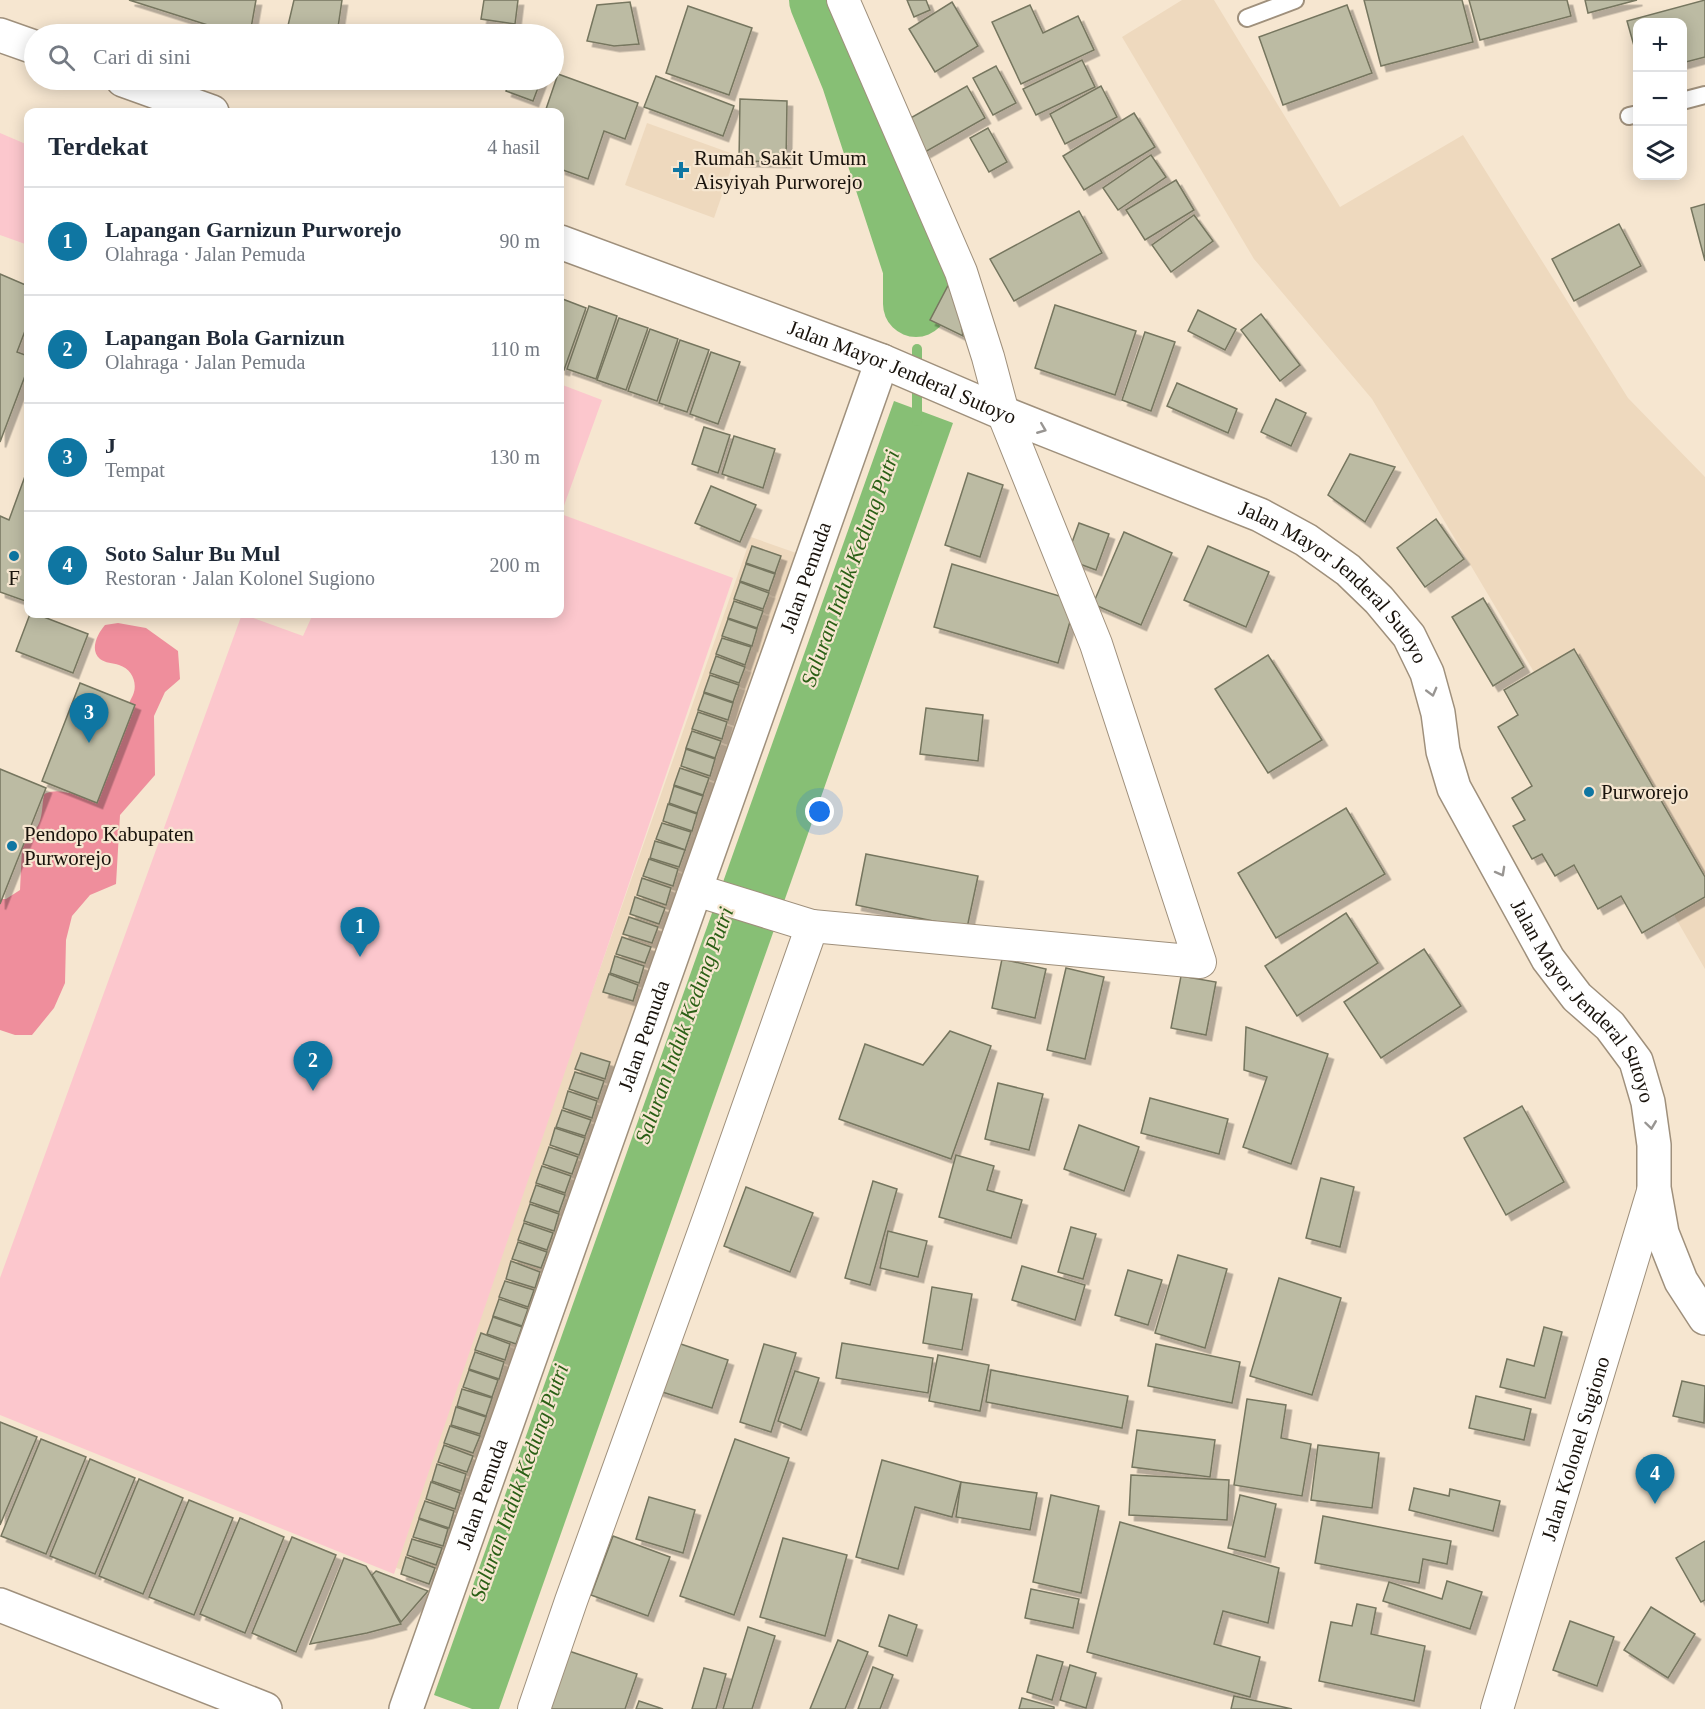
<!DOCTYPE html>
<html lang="id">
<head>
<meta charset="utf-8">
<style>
	body { margin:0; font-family:Georgia,serif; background:#f6f6f7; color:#1f2937 }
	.controls { position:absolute; right:18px; top:18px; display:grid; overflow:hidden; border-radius:12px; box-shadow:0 3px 15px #0003 }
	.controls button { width:54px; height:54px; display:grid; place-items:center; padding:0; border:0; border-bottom:2px solid #e0e1e3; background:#fff; color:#1f2937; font:30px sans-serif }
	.you { position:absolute; left:820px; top:812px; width:21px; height:21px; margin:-15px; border:4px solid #fff; border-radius:50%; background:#1a73e8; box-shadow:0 0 0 9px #1a73e833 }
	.badge { display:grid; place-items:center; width:39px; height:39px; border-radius:50%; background:#0f76a2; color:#fff; font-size:20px; font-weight:700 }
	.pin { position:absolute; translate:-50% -50px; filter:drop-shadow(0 2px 3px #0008) }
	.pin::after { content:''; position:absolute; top:32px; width:21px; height:18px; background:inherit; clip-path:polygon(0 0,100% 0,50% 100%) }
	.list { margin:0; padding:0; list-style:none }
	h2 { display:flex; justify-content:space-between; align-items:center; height:78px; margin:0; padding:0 24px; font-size:26px }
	h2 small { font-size:20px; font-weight:400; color:#747a83 }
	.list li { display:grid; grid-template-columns:39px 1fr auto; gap:18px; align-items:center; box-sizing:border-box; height:108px; padding:0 24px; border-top:2px solid #e0e1e3 }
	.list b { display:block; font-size:22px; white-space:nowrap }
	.list p { margin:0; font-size:20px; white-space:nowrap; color:#747a83 }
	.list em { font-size:20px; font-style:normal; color:#747a83 }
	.icon { flex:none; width:33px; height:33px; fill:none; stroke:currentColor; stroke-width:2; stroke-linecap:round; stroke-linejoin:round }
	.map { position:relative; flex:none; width:1705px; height:1709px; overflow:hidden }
	.search { position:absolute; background:#fff; box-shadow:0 3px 15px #0003; left:24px; top:24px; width:540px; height:66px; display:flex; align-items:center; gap:15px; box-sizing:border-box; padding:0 21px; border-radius:33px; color:#747a83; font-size:22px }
	.panel { position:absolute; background:#fff; box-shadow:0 3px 15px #0003; left:24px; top:108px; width:540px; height:510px; border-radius:12px }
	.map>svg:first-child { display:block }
</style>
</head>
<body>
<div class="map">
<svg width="1705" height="1709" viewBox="0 0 1705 1709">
	<defs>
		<filter id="shadow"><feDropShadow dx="5.5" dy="5.5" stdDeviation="0" flood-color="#0004"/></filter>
	</defs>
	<rect width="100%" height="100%" fill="#f6e6d0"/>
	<g fill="#eed9be">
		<path d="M1182 0H1214L1340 207 1463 135 1628 398 1705 477V969L1531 667 1372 399 1254 259 1122 37Z"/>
		<path d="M647 123 736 155 714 218 625 185Z"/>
		<path d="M751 537 799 554 439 1583 391 1566Z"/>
	</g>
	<g fill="#fcc7cd">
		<path d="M0 133 28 145V245L0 235Z"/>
		<path d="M560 384 602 400 561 514 733 578 394 1574 0 1415V1278L242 614 303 636 313 614H560Z"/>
	</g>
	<path fill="#ef8e9c" d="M118 623 146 628 178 651 180 679 165 692 154 716 155 775 120 815 116 884 90 895 72 916 66 940 65 983 54 1008 32 1035H15L0 1030V899H6L20 890 22 848 27 836C44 827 41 811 44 794 63 786 68 799 86 790L133 695C138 683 132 669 119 665 113 663 105 663 100 659 89 650 98 633 105 625Z"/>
	<path fill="#87bf75" d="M894 401 953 423 499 1709H472L434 1695Z"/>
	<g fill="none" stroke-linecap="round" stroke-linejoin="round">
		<path stroke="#87bf75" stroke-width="10" d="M917 349V421"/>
		<path stroke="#87bf75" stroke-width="66" d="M822 0 854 78 916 268V304"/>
	</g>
	<g fill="#bcbba3" stroke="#76765f" stroke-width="1.5" filter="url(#shadow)">
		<path d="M129 0H256L250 34H236Z"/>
		<path d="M294 0H342L337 34H286Z"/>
		<path d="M484 0H518L515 24 481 19Z"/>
		<path d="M907 0H926L930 10 914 17Z"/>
		<path d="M1364 0H1462L1473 42 1381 66Z"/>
		<path d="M1469 0H1567L1571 16 1480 40Z"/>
		<path d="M1585 0H1637L1588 13Z"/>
		<path d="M1705 0V57L1682 63V22H1638V60L1627 21Z"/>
		<path d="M630 2 639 44 614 46 587 41 597 5Z"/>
		<path d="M952 2 978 46 935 72 909 29Z"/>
		<path d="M1030 5 1043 33 1078 16 1094 50 1021 84 992 22Z"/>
		<path d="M1347 5 1372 73 1283 105 1259 37Z"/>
		<path d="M688 6 752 28 729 95 666 73Z"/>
		<path d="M1082 60 1095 87 1036 115 1023 89Z"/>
		<path d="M996 66 1016 103 993 115 973 78Z"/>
		<path d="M558 74 638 103 625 139 604 131 588 179 560 169V112H545Z"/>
		<path d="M656 76 734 106 723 136 644 107Z"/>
		<path d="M510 80H541L533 101 506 91Z"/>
		<path d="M967 86 985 118 925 152 907 120Z"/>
		<path d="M1101 86 1117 117 1065 144 1050 114Z"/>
		<path d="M740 99 787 101 786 162 739 161Z"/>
		<path d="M1134 113 1155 147 1084 190 1063 156Z"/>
		<path d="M988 128 1007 162 989 172 970 138Z"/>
		<path d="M1151 155 1166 177 1118 210 1103 188Z"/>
		<path d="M1176 180 1194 210 1145 240 1126 210Z"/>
		<path d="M1705 204V261L1691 208Z"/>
		<path d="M1079 211 1102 253 1014 301 990 259Z"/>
		<path d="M1194 215 1213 241 1171 272 1152 245Z"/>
		<path d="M1619 224 1641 266 1574 301 1552 259Z"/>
		<path d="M0 274 28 286V323L17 352 28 356V368L0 442Z"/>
		<path d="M953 276 963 336 930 320Z"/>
		<path d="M560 298 586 308 564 370 560 369Z"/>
		<path d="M1055 305 1136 331 1115 395 1035 368Z"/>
		<path d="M589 306 617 316 596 379 567 369Z"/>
		<path d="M1198 310 1236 329 1225 350 1188 331Z"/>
		<path d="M1261 314 1300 365 1280 381 1241 330Z"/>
		<path d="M619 318 648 328 626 390 597 380Z"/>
		<path d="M650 329 678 339 657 401 628 391Z"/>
		<path d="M1145 332 1175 342 1151 411 1122 400Z"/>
		<path d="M680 340 709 350 687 412 659 403Z"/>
		<path d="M711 352 740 362 718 424 690 414Z"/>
		<path d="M1177 383 1237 409 1228 433 1167 406Z"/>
		<path d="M1276 399 1306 413 1291 446 1261 432Z"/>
		<path d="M704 427 730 435 718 473 692 464Z"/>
		<path d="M734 436 775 449 763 488 722 474Z"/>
		<path d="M1350 454 1395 467 1365 522 1328 495Z"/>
		<path d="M28 468V602L0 592V516L9 520Z"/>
		<path d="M968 473 1003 485 980 557 945 545Z"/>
		<path d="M711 486 756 505 740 542 695 523Z"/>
		<path d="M1436 519 1464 559 1425 587 1397 548Z"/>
		<path d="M1079 523 1109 534 1096 570 1066 559Z"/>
		<path d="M1124 532 1172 553 1141 625 1093 604Z"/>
		<path d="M752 546 781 556 775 573 746 563Z"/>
		<path d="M1208 546 1269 572 1246 627 1184 600Z"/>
		<path d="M746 564 775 574 769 591 740 581Z"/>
		<path d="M952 564 1076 601 1058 663 934 627Z"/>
		<path d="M740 582 769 593 763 609 734 599Z"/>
		<path d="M1483 598 1524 667 1493 686 1452 617Z"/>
		<path d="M734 601 763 611 757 628 728 618Z"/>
		<path d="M30 614H36L88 634 73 673 16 651Z"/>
		<path d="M728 619 757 629 752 646 722 636Z"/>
		<path d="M722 638 751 647 745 665 716 654Z"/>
		<path d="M1574 649 1705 877V897L1642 933 1621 896 1598 909 1574 865 1555 876 1542 854 1532 859 1513 826 1525 820 1512 798 1532 786 1498 727 1518 715 1504 690Z"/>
		<path d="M1268 655 1322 740 1268 773 1215 689Z"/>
		<path d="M716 656 745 667 739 683 710 673Z"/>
		<path d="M710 675 739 685 733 702 704 692Z"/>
		<path d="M80 683 135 705 97 803 42 781Z"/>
		<path d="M704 693 733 703 728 720 698 710Z"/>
		<path d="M926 708 983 715 978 761 920 754Z"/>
		<path d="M698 712 727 722 722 739 692 729Z"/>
		<path d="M692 731 721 741 715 758 686 748Z"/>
		<path d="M686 749 715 759 710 776 681 766Z"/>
		<path d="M680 768 709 778 703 795 674 785Z"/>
		<path d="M0 769 46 788 0 904Z"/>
		<path d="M674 786 703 796 697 813 669 803Z"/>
		<path d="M668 804 697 814 692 831 663 821Z"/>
		<path d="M1346 808 1385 874 1276 938 1238 873Z"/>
		<path d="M662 823 691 832 685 850 656 839Z"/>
		<path d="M655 841 685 850 679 867 650 858Z"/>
		<path d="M866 854 978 876 967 928 856 905Z"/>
		<path d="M649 859 678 869 673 886 643 876Z"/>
		<path d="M642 878 671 888 666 905 637 895Z"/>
		<path d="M635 897 665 908 659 924 630 914Z"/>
		<path d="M1346 913 1378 963 1297 1016 1265 966Z"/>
		<path d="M629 917 658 927 652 943 623 934Z"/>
		<path d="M622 937 651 947 645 963 616 954Z"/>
		<path d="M1424 949 1461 1006 1381 1058 1344 1002Z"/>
		<path d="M615 956 644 966 639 983 610 973Z"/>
		<path d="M1002 959 1046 969 1035 1018 992 1008Z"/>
		<path d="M1066 968 1104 977 1085 1059 1047 1050Z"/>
		<path d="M609 974 638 985 633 1001 603 992Z"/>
		<path d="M1181 976 1216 982 1206 1035 1171 1028Z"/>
		<path d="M1246 1027 1328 1054 1291 1164 1243 1147 1267 1077 1244 1070Z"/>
		<path d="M950 1031 991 1046 951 1159 839 1119 865 1044 923 1065Z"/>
		<path d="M581 1053 610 1062 605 1079 575 1069Z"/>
		<path d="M575 1072 604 1081 598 1099 569 1089Z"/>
		<path d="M998 1083 1043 1094 1029 1150 985 1139Z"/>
		<path d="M568 1091 597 1101 592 1118 563 1108Z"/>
		<path d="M1150 1098 1228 1119 1219 1154 1141 1133Z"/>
		<path d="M1522 1106 1564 1182 1506 1215 1464 1138Z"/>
		<path d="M562 1110 591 1120 585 1136 556 1127Z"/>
		<path d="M1079 1125 1139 1147 1124 1191 1064 1169Z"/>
		<path d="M555 1128 585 1138 579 1155 550 1145Z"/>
		<path d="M549 1147 578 1157 572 1174 543 1164Z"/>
		<path d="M956 1155 994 1166 987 1190 1022 1200 1011 1238 939 1217Z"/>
		<path d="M542 1166 571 1176 565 1193 536 1183Z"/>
		<path d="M1321 1178 1354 1187 1340 1247 1306 1238Z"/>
		<path d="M873 1181 897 1189 870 1285 845 1278Z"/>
		<path d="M536 1185 565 1195 559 1212 530 1202Z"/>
		<path d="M746 1187 813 1213 790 1272 724 1246Z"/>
		<path d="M530 1204 559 1214 554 1231 524 1221Z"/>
		<path d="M524 1223 553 1233 547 1250 518 1240Z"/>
		<path d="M1071 1227 1096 1234 1083 1279 1058 1272Z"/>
		<path d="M888 1231 927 1241 918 1277 880 1268Z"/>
		<path d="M518 1242 547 1252 541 1268 512 1259Z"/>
		<path d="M1178 1255 1227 1269 1205 1348 1155 1333Z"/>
		<path d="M511 1261 540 1272 535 1288 506 1279Z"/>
		<path d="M1022 1266 1085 1285 1075 1320 1012 1300Z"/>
		<path d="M1128 1270 1162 1280 1148 1325 1115 1315Z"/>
		<path d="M1279 1278 1341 1298 1312 1395 1250 1376Z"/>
		<path d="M505 1281 534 1290 528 1307 499 1297Z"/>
		<path d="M932 1287 972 1294 962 1350 923 1343Z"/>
		<path d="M499 1299 528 1309 522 1326 493 1316Z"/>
		<path d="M493 1317 522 1327 516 1344 487 1334Z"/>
		<path d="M1544 1327 1562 1332 1545 1398 1500 1387 1507 1359 1534 1366Z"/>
		<path d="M481 1333 510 1344 505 1360 475 1350Z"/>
		<path d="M669 1340 728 1360 712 1408 653 1389Z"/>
		<path d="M842 1343 933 1358 928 1393 836 1378Z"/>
		<path d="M764 1344 796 1353 771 1432 740 1422Z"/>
		<path d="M1156 1344 1240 1362 1232 1403 1148 1386Z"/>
		<path d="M475 1352 504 1362 499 1379 469 1369Z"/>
		<path d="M938 1355 989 1365 980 1411 929 1401Z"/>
		<path d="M469 1370 498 1380 492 1397 463 1387Z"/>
		<path d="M991 1370 1128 1396 1122 1428 986 1402Z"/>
		<path d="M795 1371 819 1378 801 1430 778 1421Z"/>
		<path d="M1682 1381 1705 1386 1704 1423 1673 1416Z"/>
		<path d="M462 1389 492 1398 486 1416 457 1406Z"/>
		<path d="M1476 1396 1531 1409 1524 1440 1469 1428Z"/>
		<path d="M1247 1399 1286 1405 1281 1438 1311 1444 1302 1496 1234 1485Z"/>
		<path d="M456 1407 486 1417 480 1434 451 1425Z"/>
		<path d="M0 1422 37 1437 0 1525Z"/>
		<path d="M450 1426 480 1436 473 1453 444 1443Z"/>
		<path d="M1137 1430 1215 1440 1210 1477 1132 1467Z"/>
		<path d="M41 1439 86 1457 46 1554 1 1536Z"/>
		<path d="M735 1439 789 1458 734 1615 680 1596Z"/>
		<path d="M444 1445 473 1456 467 1472 438 1462Z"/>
		<path d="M1318 1445 1379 1453 1372 1508 1311 1500Z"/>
		<path d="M90 1459 135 1478 95 1574 50 1556Z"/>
		<path d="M882 1460 961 1482 952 1517 915 1507 898 1569 856 1557Z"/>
		<path d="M437 1464 466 1474 461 1491 432 1481Z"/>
		<path d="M1131 1475 1229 1480 1227 1520 1129 1515Z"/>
		<path d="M139 1479 183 1498 143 1594 99 1576Z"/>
		<path d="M431 1482 460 1493 455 1509 426 1499Z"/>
		<path d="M961 1482 1037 1493 1030 1530 956 1517Z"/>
		<path d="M1414 1488 1449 1496 1450 1489 1500 1501 1493 1531 1409 1510Z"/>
		<path d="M1051 1495 1099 1506 1081 1593 1033 1582Z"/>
		<path d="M1240 1495 1276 1504 1265 1557 1228 1548Z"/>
		<path d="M649 1497 695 1510 683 1553 636 1539Z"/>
		<path d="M189 1500 233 1518 194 1615 149 1597Z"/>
		<path d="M425 1501 454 1511 449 1528 419 1518Z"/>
		<path d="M1323 1516 1451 1541 1447 1564 1423 1559 1419 1583 1315 1563Z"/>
		<path d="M240 1518 284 1537 245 1633 200 1614Z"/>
		<path d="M419 1519 448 1529 443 1546 413 1537Z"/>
		<path d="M1120 1522 1279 1568 1268 1623 1223 1611 1214 1644 1260 1657 1250 1697 1087 1652Z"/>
		<path d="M613 1536 670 1557 648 1616 591 1595Z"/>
		<path d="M292 1537 336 1555 296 1652 252 1633Z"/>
		<path d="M783 1538 847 1555 825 1636 760 1617Z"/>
		<path d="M412 1539 442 1548 436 1565 407 1555Z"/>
		<path d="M1705 1541V1600L1701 1602 1676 1558Z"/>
		<path d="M406 1557 435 1568 429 1584 401 1574Z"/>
		<path d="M344 1558 366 1566 401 1624 367 1633 310 1644Z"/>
		<path d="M376 1571 428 1591 401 1622 372 1575Z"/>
		<path d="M1447 1581 1482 1592 1470 1629 1383 1601 1389 1582 1442 1599Z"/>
		<path d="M1031 1589 1079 1599 1073 1628 1025 1618Z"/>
		<path d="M1357 1604 1376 1608 1371 1634 1425 1646 1414 1701 1319 1681 1331 1622 1352 1626Z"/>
		<path d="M1651 1607 1695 1634 1668 1678 1624 1650Z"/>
		<path d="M889 1615 917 1625 907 1656 879 1646Z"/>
		<path d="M1570 1621 1614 1637 1597 1686 1553 1670Z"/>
		<path d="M748 1627 775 1636 752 1709H723Z"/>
		<path d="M838 1640 868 1652 845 1709H810Z"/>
		<path d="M563 1649 637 1674 625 1709H543Z"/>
		<path d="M1037 1655 1063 1662 1052 1700 1027 1692Z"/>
		<path d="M1070 1665 1096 1673 1086 1708 1060 1700Z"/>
		<path d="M873 1667 893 1675 880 1709H858Z"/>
		<path d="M704 1668 726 1674 716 1709H692Z"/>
		<path d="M1234 1696 1292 1709H1231Z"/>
		<path d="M1022 1698 1054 1707V1709H1019Z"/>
		<path d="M639 1701 663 1709H636Z"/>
	</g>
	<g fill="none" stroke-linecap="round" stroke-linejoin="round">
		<g stroke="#9f907c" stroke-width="20">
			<g id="service">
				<path d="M1247 18 1295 0"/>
				<path d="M1682 101 1705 95"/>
				<path d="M1629 116 1638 114"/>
			</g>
		</g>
		<g stroke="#9f907c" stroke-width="34">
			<g id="minor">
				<path d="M696 890 812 926"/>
				<path d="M534 1709 571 1601 709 1218 812 926 1200 962 1096 644 1003 413 988 357 961 272 843 0"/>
				<path id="s1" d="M1497 1709 1654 1188"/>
			</g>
		</g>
		<g stroke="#9f907c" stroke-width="36">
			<g id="tertiary">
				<path id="s2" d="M406 1709 882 361"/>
			</g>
		</g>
		<g stroke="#9f907c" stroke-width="36">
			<g id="secondary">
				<path d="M0 35 34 47"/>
				<path d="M123 80 212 112"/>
				<path id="s3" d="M560 242 882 361 1003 413 1260 515 1306 540 1348 570 1379 600 1409 636 1427 673 1438 713 1443 751 1454 788 1548 959 1577 997 1610 1026 1636 1061 1648 1102 1654 1145V1188L1662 1233 1681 1281 1705 1318"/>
				<path d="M0 1605 265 1709"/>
			</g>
		</g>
		<use href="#service" stroke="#fff" stroke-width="16"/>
		<use href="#minor" stroke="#fff" stroke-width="32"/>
		<use href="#tertiary" stroke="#fff" stroke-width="33"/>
		<use href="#secondary" stroke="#fff" stroke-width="33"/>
	</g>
	<defs><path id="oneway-chevron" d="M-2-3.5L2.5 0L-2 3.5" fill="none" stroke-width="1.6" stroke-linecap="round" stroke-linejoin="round" transform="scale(1.5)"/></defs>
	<g stroke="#989592">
		<use href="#oneway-chevron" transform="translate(1042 429) rotate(22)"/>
		<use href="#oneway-chevron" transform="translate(1432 692) rotate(75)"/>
		<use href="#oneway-chevron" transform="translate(1501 872) rotate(61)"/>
		<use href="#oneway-chevron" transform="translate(1651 1125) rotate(82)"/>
	</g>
	<g fill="#0f76a2" stroke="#f6e6d0" stroke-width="2">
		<path d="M678 161h6v6h6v6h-6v6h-6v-6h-6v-6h6z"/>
		<circle cx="14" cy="556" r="6"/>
		<circle cx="1589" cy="792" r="6"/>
		<circle cx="12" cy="846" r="6"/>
	</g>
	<g text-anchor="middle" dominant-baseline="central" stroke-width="4.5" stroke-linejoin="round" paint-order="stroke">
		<g font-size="21" fill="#19130c" stroke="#f6e6d0" text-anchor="start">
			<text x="694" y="158">Rumah Sakit Umum<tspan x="694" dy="24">Aisyiyah Purworejo</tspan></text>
			<text x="14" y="578" text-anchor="middle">F</text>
			<text x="1601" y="792">Purworejo</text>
			<text x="24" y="834">Pendopo Kabupaten<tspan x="24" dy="24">Purworejo</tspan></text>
		</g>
		<g font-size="21" fill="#19130c" stroke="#f6e6d0">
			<text stroke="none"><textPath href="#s3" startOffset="366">Jalan Mayor Jenderal Sutoyo</textPath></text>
			<text stroke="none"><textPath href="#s2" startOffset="1200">Jalan Pemuda</textPath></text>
			<text stroke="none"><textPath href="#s3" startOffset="852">Jalan Mayor Jenderal Sutoyo</textPath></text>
			<text stroke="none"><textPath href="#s3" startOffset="1356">Jalan Mayor Jenderal Sutoyo</textPath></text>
			<text stroke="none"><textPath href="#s2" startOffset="714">Jalan Pemuda</textPath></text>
			<text stroke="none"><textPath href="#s1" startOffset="272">Jalan Kolonel Sugiono</textPath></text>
			<text stroke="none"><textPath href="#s2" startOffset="228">Jalan Pemuda</textPath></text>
		</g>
		<g font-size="22" font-style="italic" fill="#2a5f15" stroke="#f6e6d0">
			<text transform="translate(850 568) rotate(-70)">Saluran Induk Kedung Putri</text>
			<text transform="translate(684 1025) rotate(-70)">Saluran Induk Kedung Putri</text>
			<text transform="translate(519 1482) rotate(-70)">Saluran Induk Kedung Putri</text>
		</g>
	</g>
</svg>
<div class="controls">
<button>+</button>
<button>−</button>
<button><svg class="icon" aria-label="layers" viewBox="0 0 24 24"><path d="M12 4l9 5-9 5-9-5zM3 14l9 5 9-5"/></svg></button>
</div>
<div class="you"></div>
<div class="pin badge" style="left:360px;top:957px">1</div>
<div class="pin badge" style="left:313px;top:1091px">2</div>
<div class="pin badge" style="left:89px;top:743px">3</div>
<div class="pin badge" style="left:1655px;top:1504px">4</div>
<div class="search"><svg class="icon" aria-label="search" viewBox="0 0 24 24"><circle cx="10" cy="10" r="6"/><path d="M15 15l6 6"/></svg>Cari di sini</div>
<section class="panel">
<h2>Terdekat<small>4 hasil</small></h2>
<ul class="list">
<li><span class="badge">1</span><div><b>Lapangan Garnizun Purworejo</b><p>Olahraga · Jalan Pemuda</p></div><em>90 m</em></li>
<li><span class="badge">2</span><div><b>Lapangan Bola Garnizun</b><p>Olahraga · Jalan Pemuda</p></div><em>110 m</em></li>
<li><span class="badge">3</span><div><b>J</b><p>Tempat</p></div><em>130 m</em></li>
<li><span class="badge">4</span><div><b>Soto Salur Bu Mul</b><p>Restoran · Jalan Kolonel Sugiono</p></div><em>200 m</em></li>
</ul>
</section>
</div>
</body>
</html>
